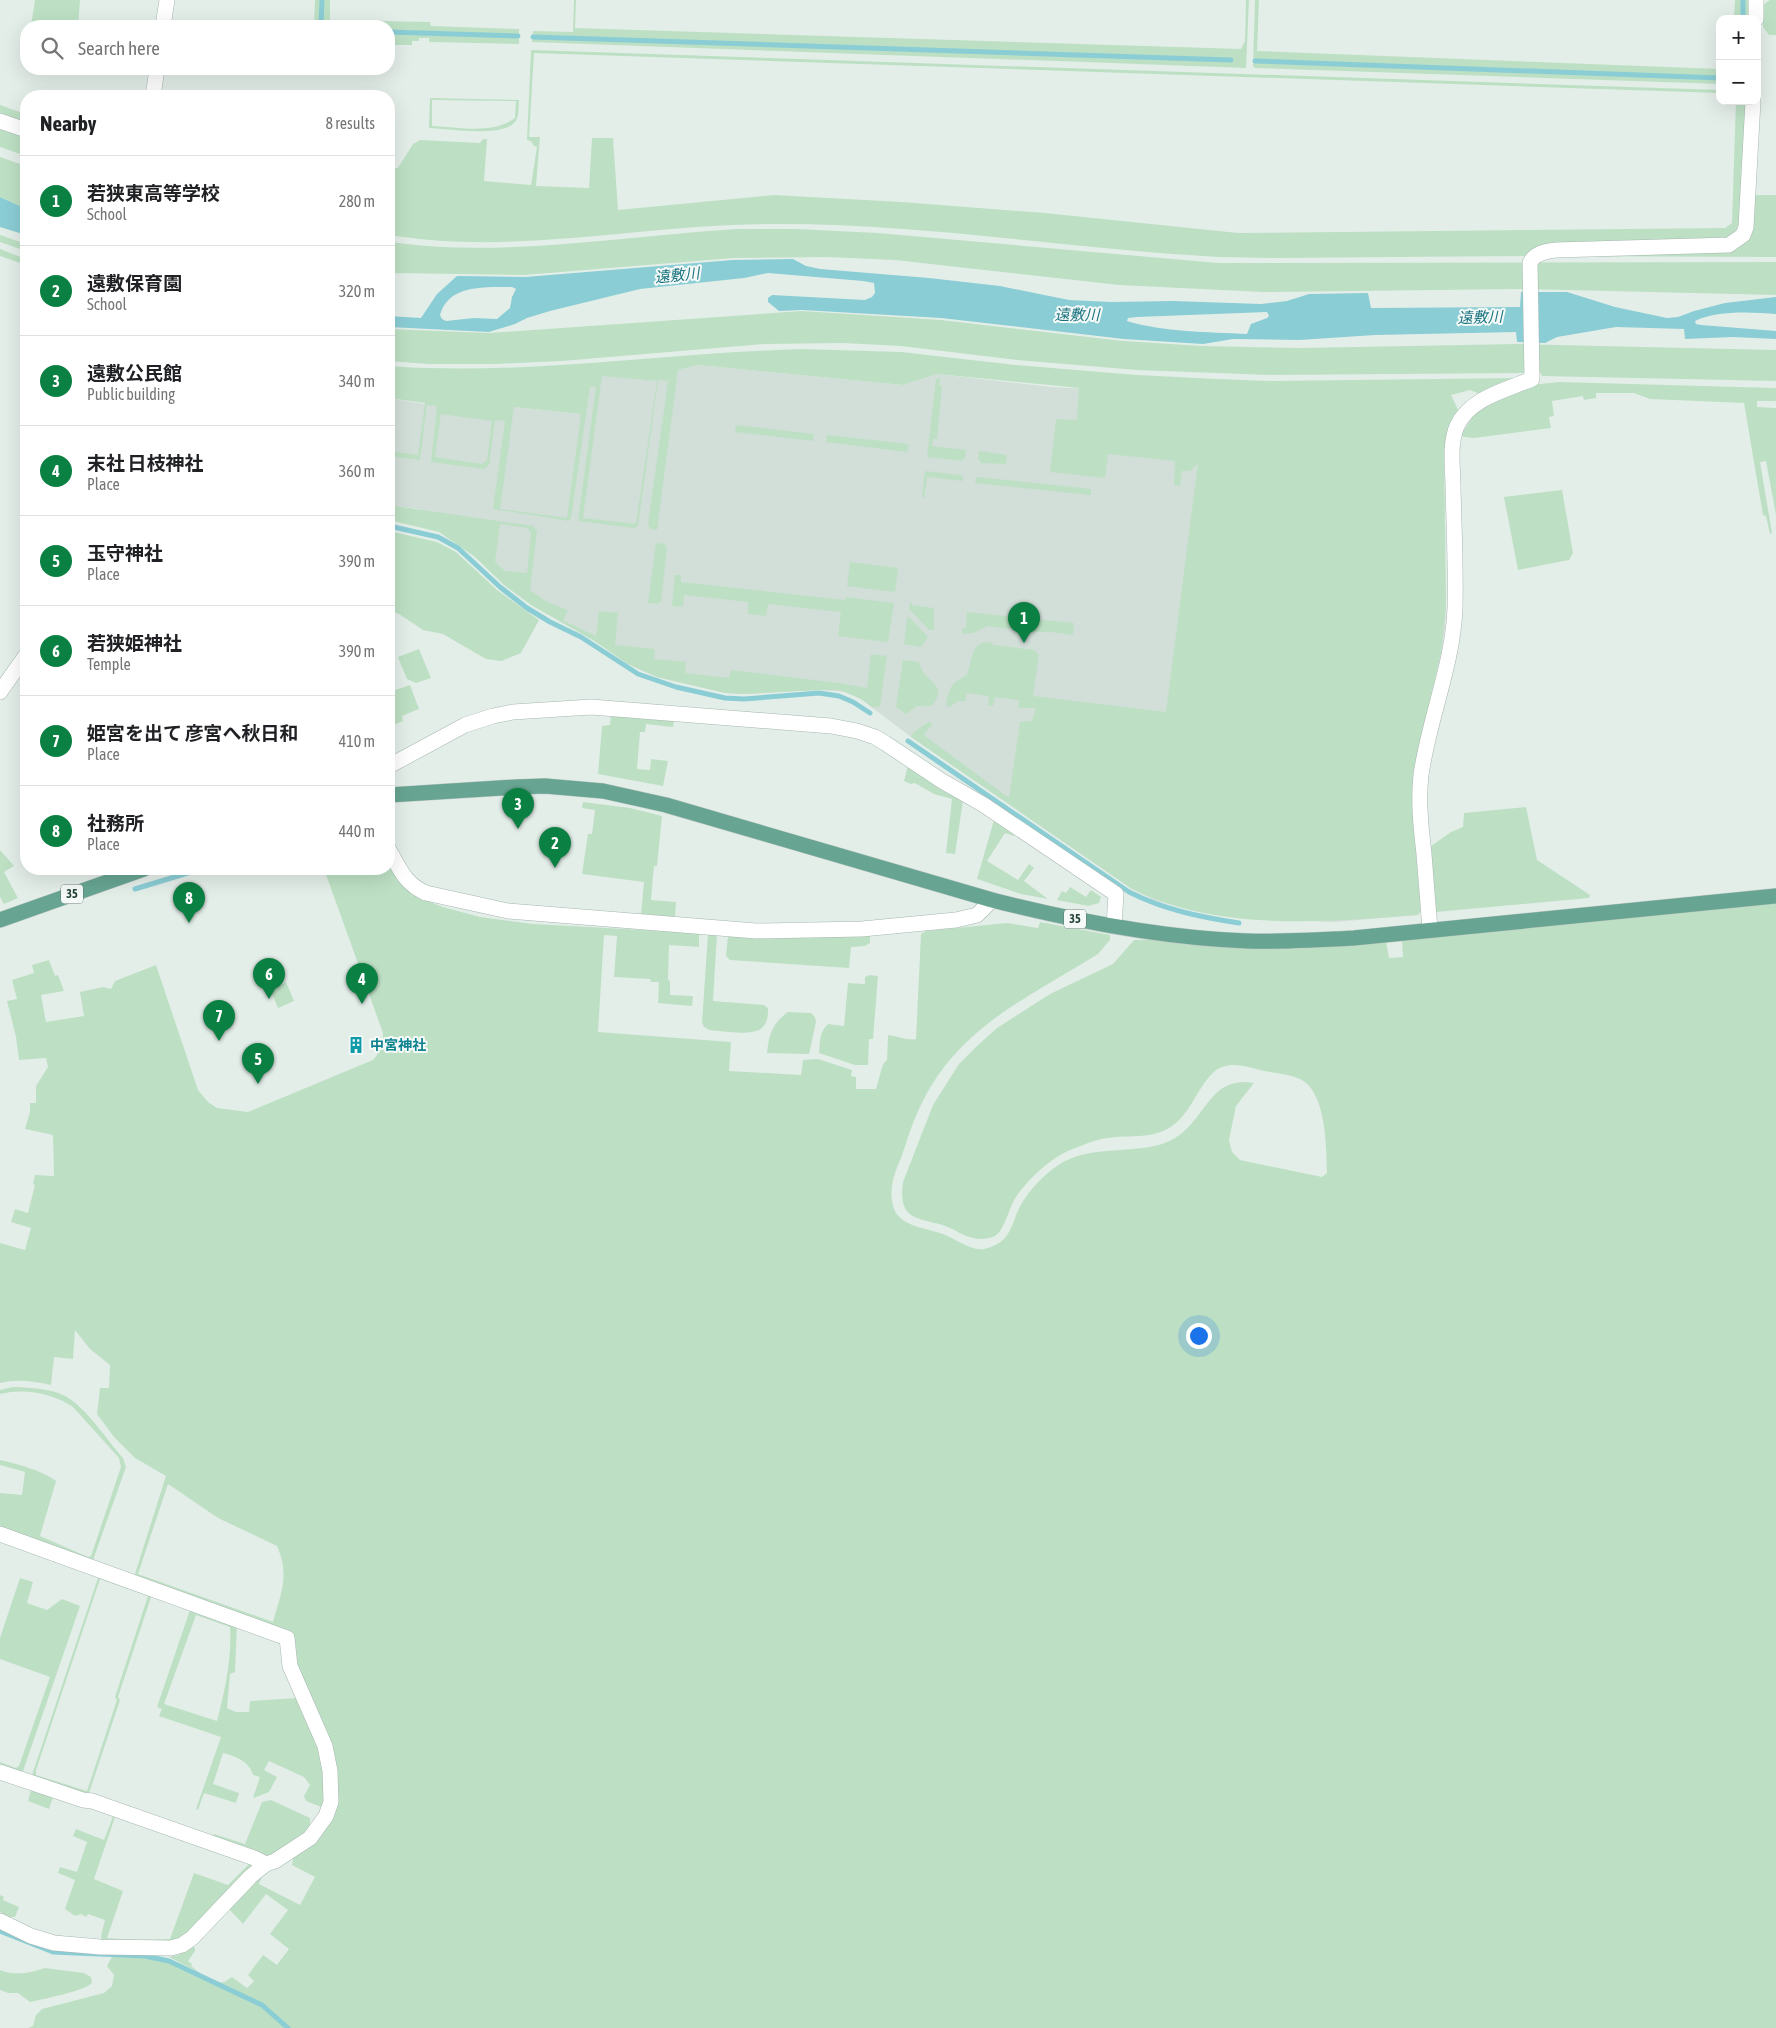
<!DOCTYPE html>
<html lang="en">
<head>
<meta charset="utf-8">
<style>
	body { margin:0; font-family:"Asap Condensed","Noto Sans JP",sans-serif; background:#f6f6f6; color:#202124 }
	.controls { position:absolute; right:15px; top:15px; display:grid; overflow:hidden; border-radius:10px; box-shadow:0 5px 20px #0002 }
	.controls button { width:45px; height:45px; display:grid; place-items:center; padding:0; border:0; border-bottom:1px solid #e0e0e0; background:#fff; color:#202124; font:25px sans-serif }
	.you { position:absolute; left:1198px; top:1335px; width:18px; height:18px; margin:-12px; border:4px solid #fff; border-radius:50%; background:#1a73e8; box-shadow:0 0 0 8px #1a73e833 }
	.badge { display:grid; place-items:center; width:32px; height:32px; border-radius:50%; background:#0b8043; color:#fff; font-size:16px; font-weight:700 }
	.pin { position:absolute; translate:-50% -41px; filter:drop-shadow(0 1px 2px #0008) }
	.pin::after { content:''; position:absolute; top:26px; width:18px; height:15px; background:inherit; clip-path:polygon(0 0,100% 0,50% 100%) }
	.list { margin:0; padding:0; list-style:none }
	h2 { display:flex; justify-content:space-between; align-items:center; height:65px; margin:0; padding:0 20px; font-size:21px }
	h2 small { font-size:16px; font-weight:400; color:#757577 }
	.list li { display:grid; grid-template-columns:32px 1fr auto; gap:15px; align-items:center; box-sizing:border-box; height:90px; padding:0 20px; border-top:1px solid #e0e0e0 }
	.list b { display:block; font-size:19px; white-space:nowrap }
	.list p { margin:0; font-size:16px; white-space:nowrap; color:#757577 }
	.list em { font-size:16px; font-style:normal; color:#757577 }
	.icon { flex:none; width:28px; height:28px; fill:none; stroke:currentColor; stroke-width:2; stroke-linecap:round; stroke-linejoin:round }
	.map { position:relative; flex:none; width:1776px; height:2028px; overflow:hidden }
	.search { position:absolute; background:#fff; box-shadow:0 5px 20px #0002; left:20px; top:20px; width:375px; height:55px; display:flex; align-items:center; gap:12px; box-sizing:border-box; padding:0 18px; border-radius:20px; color:#757577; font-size:19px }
	.panel { position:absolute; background:#fff; box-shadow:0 5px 20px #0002; left:20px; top:90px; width:375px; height:785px; border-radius:20px }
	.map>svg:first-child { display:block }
</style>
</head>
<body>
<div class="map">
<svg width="1776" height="2028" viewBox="0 0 1776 2028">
	<rect width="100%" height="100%" fill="#e4eee9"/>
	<path fill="#d2ded8" d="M698 365 903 385 937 374 1052 387 1192 395 1451 424 1444 449 1443 466 1446 605 1445 629 1441 653 1413 772 1412 810 1421 910 1418 915 1334 922 1239 918 1194 911 1154 900 1132 889 911 737 861 699 846 692 819 690 743 694 725 693 657 677 640 670 626 663 596 636 563 620 420 509 389 505V398L437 406 514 407 581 414 590 386 602 375 657 381 678 370Z"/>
	<g fill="#bde0c4" fill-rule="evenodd">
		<path d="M35 0H80L78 26H31Z"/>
		<path d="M315 0H330V22L368 23V26H314Z"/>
		<path d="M574 0H576L575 28 1241 49 1245 41 1246 0H1249L1246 68 532 42 533 31 573 32Z"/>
		<path d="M1255 0H1259L1257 51 1720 69V84L1255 68 1253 66Z"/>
		<path d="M1735 0H1750V19H1734Z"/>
		<path d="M1770 0H1776V35H1769L1763 27V5Z"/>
		<path d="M381 21 430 22 431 26 519 29V44L429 42V38H419V41H412V45H389V26H381Z"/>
		<path d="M531 50 1720 90V93L534 53 529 137H540L536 186 589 188 592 138H613L618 210 774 195 902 202 1045 213 1238 233 1725 228 1732 223 1736 101H1747L1744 216 1733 240 1525 256 1275 258 1219 257C1070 249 922 223 772 224 644 224 517 256 389 235V168H398L413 144 420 140 480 143 483 139H487L484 181 531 185 537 147 534 146 531 141 527 140Z"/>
		<path d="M430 98 519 100C518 107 520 118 514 123 500 137 449 129 429 128ZM432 100 516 101 515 118C493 135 458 127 432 126Z"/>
		<path d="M0 105 25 114 24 122 0 114Z"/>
		<path d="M0 127 26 136V156L0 147Z"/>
		<path d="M0 157 26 166V209L0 197Z"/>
		<path d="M1753 195H1776V257L1547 256 1730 248Z"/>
		<path d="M737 229H796L878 233 1218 263 1776 262V295L1521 289 1263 292 1119 285 895 260 826 257 733 258 524 275 389 273V242C505 258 621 236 737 229Z"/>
		<path d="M0 235 26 244V251L0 242Z"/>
		<path d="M0 249 26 259V265L0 256Z"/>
		<path d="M802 311 941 320 1123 341 1203 346 1300 348 1517 344 1776 350V381L1542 376 1540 372H1525L1524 373 1270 375 1137 370 1017 360 901 346 843 343 765 344 562 361 496 364H428L389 361V329L489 333Z"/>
		<path d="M802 349 901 352 1016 365 1137 375 1217 379 1270 381 1518 378 1480 394 1470 390 1451 395 1460 414 1451 424 1444 449 1446 605 1441 653 1413 772 1412 810 1421 910 1418 915C1323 922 1220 932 1132 889L911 737 914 732 930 721 932 725 924 734 925 736 1009 798 1020 722 1032 721 1036 708H1018L1019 700 995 697 993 706 988 705 989 696 967 693 965 701H958L950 707 946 705C950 685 950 685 967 675 973 661 969 642 990 642L994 645 1034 650 1039 655 1033 696 1166 712 1198 463 1190 471H1182L1180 486 1174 485 1175 461 1108 454 1105 478 1050 472 1056 419 1077 420 1079 388 937 374 903 385 698 365 678 370 657 530 650 529 648 524 668 381 658 380 638 526 634 528 578 521 596 387H590L571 518 569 521 493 509 505 421 495 420 489 465 484 469 431 462 437 406 427 405 420 460 389 456V451L418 455 425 403 389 398V366C527 376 664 353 802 349ZM602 376 657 381 636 524 583 518ZM514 407 581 414 567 518 500 509ZM441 414 492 421 487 460 482 464 435 457Z"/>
		<path d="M940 378 939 385 942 386 937 439H933L932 446 966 450 965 459 963 458 962 461 927 457 936 379Z"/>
		<path d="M1560 382 1776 388V401H1757V407L1776 408V515L1766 461 1760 462 1772 533 1770 534 1766 516 1763 515 1744 403 1650 399 1634 393H1596V398L1584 400 1583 396 1552 401 1554 416 1549 417 1551 428 1474 438 1464 437 1461 435 1476 412 1486 405 1530 385Z"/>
		<path d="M736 425 814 434 813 441 735 432Z"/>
		<path d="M827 435 909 444 907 452 826 442Z"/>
		<path d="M979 451 1007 455 1006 464 980 463V460L978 459Z"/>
		<path d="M925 471 961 475 963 477V481L927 477 924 498 922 497Z"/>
		<path d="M978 477 1091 489V495L975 483 976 478Z"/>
		<path d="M1562 490 1573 553 1569 560 1518 570 1504 497Z"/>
		<path d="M389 505 533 526 537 531 530 590 547 602 568 610 563 620 596 636 599 611 618 613 615 645 655 649 654 659 686 662 685 673 729 678 731 670 839 683 867 688 871 654 887 656 880 706 873 708 861 699 840 690H819L743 694 725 693 657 677 626 663 596 642 531 605 504 585 475 557 439 532 389 520ZM500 524 528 528 531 533 527 573 505 571 495 562Z"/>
		<path d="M389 531 437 542 456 552 497 590 539 620 521 653 501 661 486 659 443 634 423 630 399 614 389 610Z"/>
		<path d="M656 543 665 544 667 549 661 602 657 604 648 603Z"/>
		<path d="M850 562 898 568 895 592 847 586Z"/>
		<path d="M675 575H681V582L845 600 846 597 894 603 888 642 838 636 841 612 768 604 766 616 748 614V602L684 595 683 606 674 607 672 604Z"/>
		<path d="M910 602 912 603V605L934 608V630H929L909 609Z"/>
		<path d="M967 612 1074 623 1073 635 1050 632H1030L988 626 973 633 962 634V628H966Z"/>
		<path d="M909 617 928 637 921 647 904 644 907 618Z"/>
		<path d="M419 649 431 678 416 683 407 679 398 657Z"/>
		<path d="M903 660 919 662C924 684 950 683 932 706H917L906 714 896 707Z"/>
		<path d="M410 685 419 709 402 716 403 721 389 727V692Z"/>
		<path d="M611 713 674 719 673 727 646 724 645 732H640L637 769 650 770 651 759 668 761 663 786 598 774 602 726 610 725Z"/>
		<path d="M908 766 943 791 963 801 955 854 946 853 952 799 934 794 915 783 911 784 904 781Z"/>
		<path d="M583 802 630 808 662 816 657 866H654L651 900 676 902 675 917 641 914 644 882 582 874 588 834H592L595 810 582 808Z"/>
		<path d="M1526 807 1537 860 1590 895 1589 898 1436 912 1431 846 1451 832 1463 827 1464 813Z"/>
		<path d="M994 820 1016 834 1014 836 1005 833 987 861 1018 880 1029 864 1034 868 1024 881 1048 899 1021 894 977 879Z"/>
		<path d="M0 850 14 866 4 872 18 898 4 904 0 897Z"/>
		<path d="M389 861 403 885 412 895 443 907 480 917 533 924 699 933V947L669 945 668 980 670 981V995L693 996 692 1006 658 1003 659 982H651L650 979 614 977 617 936 604 935 598 1032 731 1042 729 1071 801 1075 803 1060 818 1059 852 1070 851 1076 856 1077V1089H876L883 1064 887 1060 888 1035C896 1036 910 1041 916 1039L921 934 926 931 1007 923 1038 928 1040 922 1110 935V940L1098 954C1031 996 962 1025 924 1099 914 1117 908 1138 901 1158 894 1174 887 1193 895 1211 897 1215 902 1220 906 1222 917 1228 928 1229 940 1233 954 1237 969 1251 984 1249 989 1248 995 1245 999 1243 1012 1236 1014 1215 1022 1203 1030 1189 1044 1175 1057 1166 1092 1141 1143 1158 1175 1138 1207 1119 1209 1075 1254 1083L1236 1106 1229 1140 1232 1152 1240 1160 1322 1177 1327 1173C1326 1148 1327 1092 1300 1079 1289 1074 1272 1073 1260 1070 1246 1066 1229 1061 1216 1070 1197 1086 1191 1115 1169 1128 1147 1141 1121 1133 1098 1140 1092 1141 1076 1148 1070 1150 1050 1159 1029 1178 1016 1197 1009 1207 1005 1230 995 1236 989 1239 980 1240 973 1238 963 1236 954 1229 945 1226 933 1221 911 1221 905 1208 901 1200 902 1190 903 1182L933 1105 959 1064 976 1047 997 1028 1050 994 1113 964 1134 940 1386 941 1389 958 1403 957 1402 940 1776 902V2028H28L33 2026 36 2015 42 2009 104 1993 112 1986 114 1975 107 1966 113 1955 154 1957 167 1960 216 1983 224 1982 232 1977 247 1988 254 1981 248 1975 263 1955 277 1965 289 1949 270 1934 288 1910 266 1894 243 1924 228 1908 263 1874 259 1884 300 1905 315 1877 292 1865 293 1858 334 1800 293 1663 289 1630 277 1629 134 1577 166 1476 135 1458 114 1437 97 1414 100 1388H109L110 1365 90 1349 75 1330 73 1359 54 1357 51 1385C33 1381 17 1379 0 1383V1243L25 1250 31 1228 11 1222 15 1209 28 1213 35 1185 33 1184 35 1175 54 1176 53 1135 25 1129 30 1112V1103H36V1086L48 1067 46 1058 19 1060 16 1037 7 1001 17 999 12 980 34 973 32 965 49 960 55 976 58 975 64 991 41 995 46 1022 84 1016 80 992 103 987 111 989 115 981 156 965 198 1090 208 1102 217 1108 248 1112 373 1060C381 1051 383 1044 383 1033L324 869H389ZM168 1484 218 1518 277 1546C290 1576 281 1592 273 1622L138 1574Z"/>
		<path d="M1070 887 1086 897 1091 890 1101 897 1099 903 1088 906 1057 900 1062 891 1066 893Z"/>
		<path d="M708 934H717L713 1001 764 1005 768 1008C768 1015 768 1022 763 1027 754 1037 722 1031 709 1030L704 1027 702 1023Z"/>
		<path d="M870 935V943L865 946 851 947 849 968 730 960 726 956 728 936Z"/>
		<path d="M870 975 878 976 873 1039H869L868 1065H855L819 1053C820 1043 819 1032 828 1024L844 1026 848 983 865 984V977Z"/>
		<path d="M286 982 294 1001 278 1008 270 989 274 987 275 989Z"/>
		<path d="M788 1012 811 1013 815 1017 816 1022 809 1054 767 1053C769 1034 772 1024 788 1012Z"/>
		<path d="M13 1387C30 1388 52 1388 67 1397 90 1412 105 1438 123 1458L126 1467 93 1560 0 1527V1493L22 1495 25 1472 0 1465V1460C18 1464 41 1470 56 1481L40 1536 88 1557 91 1556 121 1467 119 1458 73 1407C52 1393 25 1388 0 1394V1390Z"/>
		<path d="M99 1575 152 1594 118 1697 120 1700 89 1793 84 1795 32 1778V1775ZM100 1579 148 1596 115 1697 117 1700 87 1791 36 1775V1770Z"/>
		<path d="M20 1578 33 1582 27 1603 47 1610 62 1599 80 1606 23 1771 18 1774 0 1767V1762L16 1768 19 1766 50 1677 0 1659V1638Z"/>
		<path d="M191 1607 237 1624 235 1672 230 1674 227 1708 236 1712H249L250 1701 298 1698 310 1723 326 1772 324 1808 306 1801 304 1796 310 1785 304 1777 269 1761 264 1770 277 1777 269 1792 253 1798 260 1777 253 1775C250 1762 235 1756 223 1753L213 1784 239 1793 236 1803 204 1793 198 1810 196 1809 221 1737 159 1716 162 1709 157 1707ZM196 1615 230 1627C232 1659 225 1690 217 1721L164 1704Z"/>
		<path d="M32 1786 54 1794 49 1809 28 1801Z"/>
		<path d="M271 1800 310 1818V1826L304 1834 266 1858 213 1837 214 1834 245 1844 262 1802Z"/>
		<path d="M114 1814 255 1865 192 1931 173 1942 102 1941 101 1936 105 1920 88 1914 86 1917 81 1914 75 1916 65 1909 75 1880 58 1873 60 1867 77 1872 87 1842 73 1836 76 1829 104 1840ZM115 1817 203 1846 249 1864 228 1885 194 1873 170 1939 137 1940 107 1938 123 1891 94 1879Z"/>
		<path d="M0 1895 4 1897 3 1900 19 1907 15 1917H8L0 1912Z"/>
		<path d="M192 1945 195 1948V1951L188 1961 192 1964 191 1966 200 1973 169 1957 178 1955Z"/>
		<path d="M45 1968 84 1973 91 1977 92 1983C85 1991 43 1999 30 2002L18 1993H8L0 1990V1970C13 1976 32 1973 45 1968Z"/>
	</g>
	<g fill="#8bcdd5" fill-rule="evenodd">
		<path d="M0 197 26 209V235L0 227Z"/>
		<path d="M793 259 806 266 820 269 929 278 1000 286 1069 300 1111 302 1173 301 1261 304 1287 301 1309 294 1368 293 1371 308 1520 307 1521 292H1567L1615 307 1667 318 1678 317 1694 311 1725 303 1776 297V314C1753 312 1716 310 1695 321L1696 324 1701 325 1776 331V339L1733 337 1685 339 1684 329 1616 327 1557 337 1545 343 1517 342 1516 332 1375 335 1299 340 1233 339 1203 344 1124 339 941 318 802 310 779 311 768 302V298L772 295 865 300 872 297 875 293 874 283 863 281 768 273 744 278 640 289 550 311 527 318 515 324 489 332 389 327V316L421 318 437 294 457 276 525 277 733 260ZM492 287H512L516 289 512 297 510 308 497 319 474 318 446 321 442 319 440 315C447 291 469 288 492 287ZM1267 312 1269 316 1267 318 1251 324 1247 334C1209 332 1163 332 1127 321L1128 318 1137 317Z"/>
	</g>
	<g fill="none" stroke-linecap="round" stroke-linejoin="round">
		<g stroke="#8bcdd5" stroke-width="5">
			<path d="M1743 19V0"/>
			<path d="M321 26 322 0"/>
			<path d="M389 32 518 36"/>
			<path d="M533 37 1231 60"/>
			<path d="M1255 61 1720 78"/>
			<path d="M389 526 438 537 458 548 500 587 527 608 550 622 581 637 638 674 676 687 725 698 744 699 819 693 839 696 853 702 870 713"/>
			<path d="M908 741 1129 892C1165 910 1200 917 1239 923"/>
			<path d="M135 889 201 869"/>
			<path d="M0 1931 53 1952 145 1956 169 1961 262 2005 288 2028"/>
		</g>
		<g stroke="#a6b7b0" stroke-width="16">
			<g id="minor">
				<path d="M1756 19V0"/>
				<path d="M163 26 167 0"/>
				<path d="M153 96 157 69"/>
				<path d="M0 121 26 130"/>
				<path d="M0 692 26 655"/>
				<path d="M389 766 465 725 493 716 513 712 591 707 831 726 857 731 875 737 885 743 942 781 984 805 1116 894 1114 926"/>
				<path d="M389 850C400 869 405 884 426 893L508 911 756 931 862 929 956 920 977 915 992 900"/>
				<path d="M1430 930C1428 905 1426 879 1424 854 1421 828 1418 801 1421 775 1429 718 1453 665 1455 608 1456 568 1454 527 1453 487 1453 468 1449 444 1457 426 1470 398 1506 390 1532 379L1530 263C1534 253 1546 251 1556 250L1729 245 1743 235 1746 227 1753 101"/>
				<path d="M0 1534 287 1638 290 1666 325 1746 330 1771 331 1802 326 1816 310 1838 275 1861 266 1864 251 1876 192 1938 182 1945 171 1948 100 1947 54 1943 31 1936 0 1921"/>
				<path d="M0 1772 83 1800 92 1801 254 1858 266 1864"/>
			</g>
		</g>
		<g stroke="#c1cac7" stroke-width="16">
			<g id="primary">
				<path d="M389 795 516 787 545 786 603 791 666 805 992 900C1075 921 1162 938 1247 941 1283 942 1319 940 1354 938L1776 896"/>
				<path d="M0 920 144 869"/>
			</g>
		</g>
		<use href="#minor" stroke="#fff" stroke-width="15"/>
		<use href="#primary" stroke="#67a592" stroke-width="15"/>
	</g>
	<defs>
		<g id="building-bare" transform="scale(1.35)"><path d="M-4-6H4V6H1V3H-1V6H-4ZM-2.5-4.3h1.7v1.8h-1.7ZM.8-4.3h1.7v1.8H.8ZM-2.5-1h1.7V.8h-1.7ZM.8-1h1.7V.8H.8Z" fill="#0f9aa8" stroke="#f5faf8" stroke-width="2.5" paint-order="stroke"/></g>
	</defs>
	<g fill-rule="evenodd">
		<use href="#building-bare" x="356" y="1045"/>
	</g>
	<g text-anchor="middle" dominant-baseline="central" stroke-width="4" stroke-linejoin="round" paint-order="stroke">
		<g fill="#f5faf8" stroke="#627871" stroke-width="1">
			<rect x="61" y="884.5" width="22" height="19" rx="4"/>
			<rect x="1064" y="909.5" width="22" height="19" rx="4"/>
		</g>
		<g font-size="12" font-weight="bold" fill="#234137">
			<text x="72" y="894">35</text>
			<text x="1075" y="919">35</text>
		</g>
		<g font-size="14" font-weight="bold" fill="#0d838f" stroke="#f5faf8" text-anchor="start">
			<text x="370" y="1045">中宮神社</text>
		</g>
		<g font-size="15" font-style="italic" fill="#1a7480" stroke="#f5faf8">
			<text transform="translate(677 275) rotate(-6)">遠敷川</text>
			<text x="1077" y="314">遠敷川</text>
			<text transform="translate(1480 317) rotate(-2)">遠敷川</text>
		</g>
	</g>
</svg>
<div class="controls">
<button>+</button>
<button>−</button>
</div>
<div class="you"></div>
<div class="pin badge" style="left:1024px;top:643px">1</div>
<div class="pin badge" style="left:555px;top:868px">2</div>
<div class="pin badge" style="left:518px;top:829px">3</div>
<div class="pin badge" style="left:362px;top:1004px">4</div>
<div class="pin badge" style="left:258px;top:1084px">5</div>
<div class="pin badge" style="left:269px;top:999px">6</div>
<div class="pin badge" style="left:219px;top:1041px">7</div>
<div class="pin badge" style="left:189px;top:923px">8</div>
<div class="search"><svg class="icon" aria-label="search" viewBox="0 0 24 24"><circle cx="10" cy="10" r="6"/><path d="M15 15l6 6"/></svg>Search here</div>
<section class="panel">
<h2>Nearby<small>8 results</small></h2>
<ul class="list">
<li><span class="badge">1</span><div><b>若狭東高等学校</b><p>School</p></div><em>280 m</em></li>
<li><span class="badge">2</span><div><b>遠敷保育園</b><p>School</p></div><em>320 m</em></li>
<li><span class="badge">3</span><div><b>遠敷公民館</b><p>Public building</p></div><em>340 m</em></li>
<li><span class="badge">4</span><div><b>末社 日枝神社</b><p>Place</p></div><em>360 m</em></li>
<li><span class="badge">5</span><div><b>玉守神社</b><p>Place</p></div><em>390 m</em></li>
<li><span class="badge">6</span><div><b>若狭姫神社</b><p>Temple</p></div><em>390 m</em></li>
<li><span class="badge">7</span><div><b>姫宮を出て 彦宮へ秋日和</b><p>Place</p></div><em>410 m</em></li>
<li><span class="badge">8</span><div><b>社務所</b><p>Place</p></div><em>440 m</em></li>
</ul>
</section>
</div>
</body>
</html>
